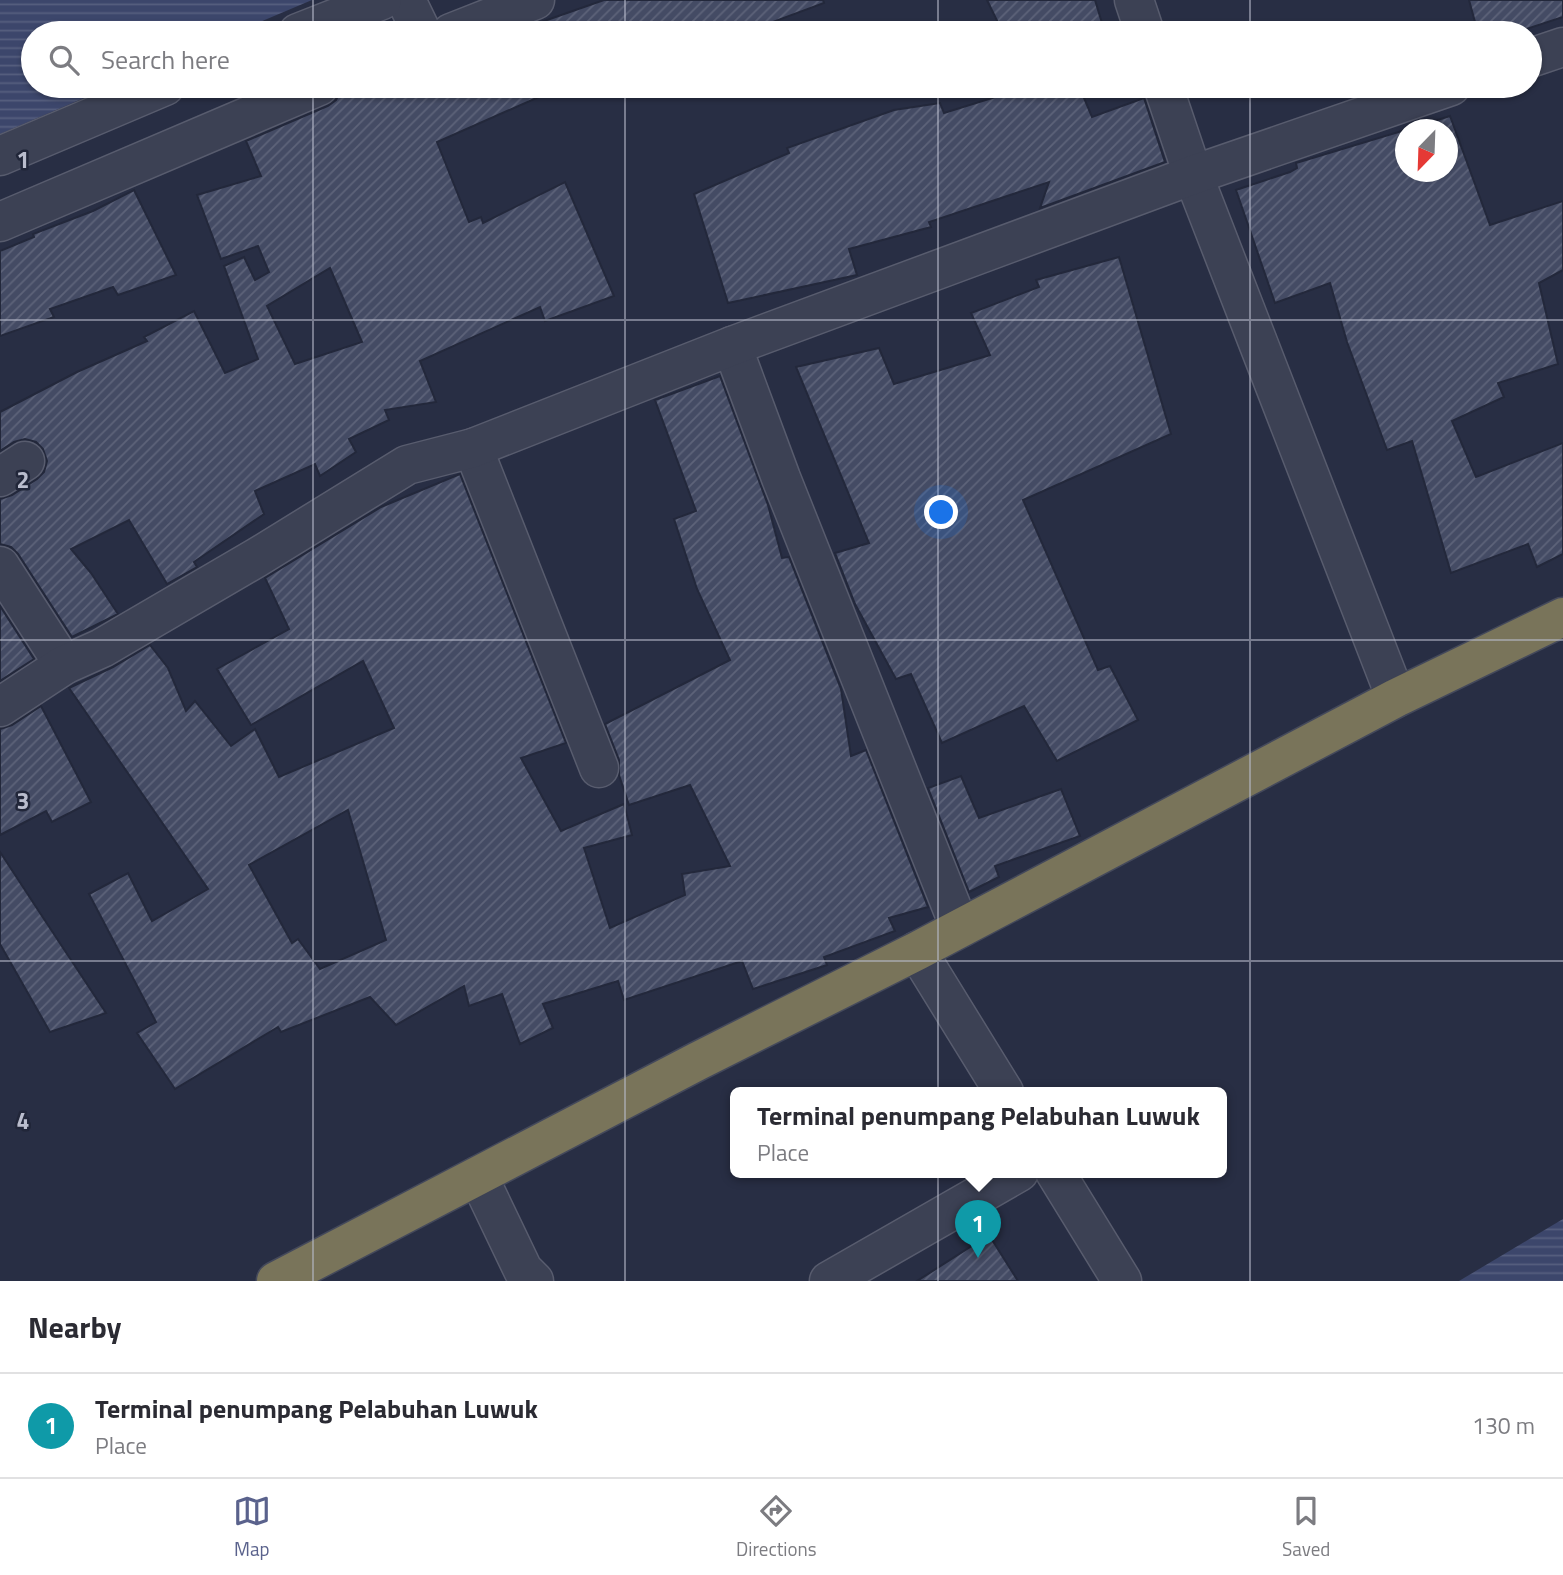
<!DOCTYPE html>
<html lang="en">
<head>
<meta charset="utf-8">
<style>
	body { margin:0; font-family:"Titillium Web",sans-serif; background:#f2f2f3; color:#2b2b33 }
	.compass { position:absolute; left:1395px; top:119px; width:63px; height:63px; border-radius:50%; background:#fff; box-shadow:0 2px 5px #0004; rotate:203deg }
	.you { position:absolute; left:942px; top:513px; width:24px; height:24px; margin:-18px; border:5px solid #fff; border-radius:50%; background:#1a73e8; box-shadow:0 0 0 10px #1a73e833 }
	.badge { display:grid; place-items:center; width:46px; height:46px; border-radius:50%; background:#5a628c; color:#fff; font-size:23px; font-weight:700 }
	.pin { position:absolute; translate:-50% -58px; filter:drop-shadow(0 2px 4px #0008) }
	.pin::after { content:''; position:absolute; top:37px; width:24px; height:21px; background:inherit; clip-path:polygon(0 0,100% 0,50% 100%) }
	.popup { position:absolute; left:730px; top:1087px; width:497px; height:91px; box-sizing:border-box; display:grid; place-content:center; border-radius:10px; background:#fff; filter:drop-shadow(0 2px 5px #0005); font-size:23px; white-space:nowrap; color:#7c7c81 }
	.popup b { font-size:26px; color:#2b2b33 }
	.popup::after { content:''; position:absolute; left:50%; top:100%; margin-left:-14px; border:14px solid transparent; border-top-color:#fff }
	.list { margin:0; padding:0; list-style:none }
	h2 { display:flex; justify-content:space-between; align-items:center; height:91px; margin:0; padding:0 28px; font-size:30px }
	h2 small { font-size:23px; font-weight:400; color:#7c7c81 }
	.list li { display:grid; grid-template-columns:46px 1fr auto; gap:21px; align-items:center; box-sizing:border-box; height:105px; padding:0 28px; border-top:2px solid #e1e1e2 }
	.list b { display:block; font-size:26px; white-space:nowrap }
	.list p { margin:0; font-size:23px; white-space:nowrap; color:#7c7c81 }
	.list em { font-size:23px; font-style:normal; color:#7c7c81 }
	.icon { flex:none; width:38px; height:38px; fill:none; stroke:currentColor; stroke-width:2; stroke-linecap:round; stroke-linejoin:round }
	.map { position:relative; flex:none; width:1563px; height:1281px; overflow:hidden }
	.search { position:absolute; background:#fff; box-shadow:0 2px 5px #0004; left:21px; right:21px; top:21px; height:77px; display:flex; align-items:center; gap:18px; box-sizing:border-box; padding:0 24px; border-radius:38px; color:#7c7c81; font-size:26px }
	.sheet { height:196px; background:#fff }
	nav { display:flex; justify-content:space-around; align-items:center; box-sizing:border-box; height:98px; border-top:2px solid #e1e1e2; background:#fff; font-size:19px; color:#7c7c81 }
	nav a { display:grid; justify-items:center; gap:4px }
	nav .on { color:#5a628c }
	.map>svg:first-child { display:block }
</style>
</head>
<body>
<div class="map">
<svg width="1563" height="1281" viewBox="0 0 1563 1281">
	<defs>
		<pattern id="water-rules" width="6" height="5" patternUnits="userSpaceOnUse" patternTransform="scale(1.75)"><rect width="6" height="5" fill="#3c466b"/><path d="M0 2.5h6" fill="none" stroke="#565f7f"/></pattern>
		<pattern id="building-hatch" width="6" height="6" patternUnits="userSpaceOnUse" patternTransform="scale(1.75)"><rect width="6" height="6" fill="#444b64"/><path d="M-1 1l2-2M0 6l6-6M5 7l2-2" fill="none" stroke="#5d6379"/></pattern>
	</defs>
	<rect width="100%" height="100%" fill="#282e44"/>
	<g fill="url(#water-rules)">
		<path d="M0 0H312L234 33H33V86H112L0 134Z"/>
		<path d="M1563 1219V1281H1459Z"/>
	</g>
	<g fill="url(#building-hatch)" stroke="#23283b" stroke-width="2" fill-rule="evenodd">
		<path d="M604 0H823L824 3 743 33H510Z"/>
		<path d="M987 0H1095L1105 33H1003Z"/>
		<path d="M1469 0H1563V17L1514 33H1478Z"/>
		<path d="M358 86H570L559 90V88L437 142 469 222 481 217 483 223 565 182 614 296 545 321 540 307 420 361 436 402 385 410 389 420 349 439 356 452 320 476 315 464 255 491 264 514 194 562 197 567 167 584 129 520 71 549 91 573 118 614 72 637 18 554 11 547 0 544V499L12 495 37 479 44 472 47 461 43 449 36 442 25 439 14 442 0 451V412L77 372 147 341 144 337 194 311 225 373 258 359 224 266 244 257 255 280 269 272 258 246 221 259 197 195 261 176 246 141 328 106 336 100 339 94ZM330 268 362 342 295 364 267 306Z"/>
		<path d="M1031 86H1079L1092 117 1144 98 1165 162 1040 208 1049 182 929 222 931 227 849 249 857 275 728 303 694 194 789 153 787 148 894 110 940 103 944 113Z"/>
		<path d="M1450 116 1490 225 1563 201V270L1539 283 1558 364 1498 383 1504 397 1452 421 1476 477 1563 443V554L1537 567 1528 544 1451 573 1412 441 1387 450 1347 342 1330 283 1275 303 1236 190 1290 172 1297 168 1296 163 1405 130V172H1447V130H1406Z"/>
		<path d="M134 190 176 275 118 295 113 287 50 309 54 317 0 336V251L34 237 33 234 93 211Z"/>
		<path d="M1119 257 1171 434 1023 500 1098 670 1110 666 1138 720 1057 761 1024 706 942 743 911 674 896 679 855 604 835 553 869 543 796 367 879 348 894 384 990 355 971 313 1039 287 1036 280Z"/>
		<path d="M720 376 768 505 782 558 789 557 841 689 851 756 866 750 928 907 889 918 895 931 824 957 827 965 753 989 742 961 624 1000 618 981 543 1004 553 1028 520 1044 502 994 469 1006 464 986 396 1025 370 997 281 1032 278 1027 175 1089 137 1033 156 1022 89 894 128 873 152 921 208 889 69 688 113 667 150 645 168 668 186 711 195 701 231 746 255 729 279 777 394 728 363 661 251 725 217 669 289 629 265 578 381 507 460 474 566 743 521 758 561 831 624 804 632 835 584 848 610 928 685 895 682 874 730 866 690 785 629 805 619 775V760L605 724 730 660 697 589 674 519 696 511 655 400ZM348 810 386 940 320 969 298 939 292 943 249 865Z"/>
		<path d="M0 606 34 659 0 681Z"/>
		<path d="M41 706 91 802 52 822 46 811 0 835V729L12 725Z"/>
		<path d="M961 776 979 818 1061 789 1080 836 995 866 999 877 969 892 928 788Z"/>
		<path d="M0 852 40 913 106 1013 50 1032 0 944Z"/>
		<path d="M989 1235 1018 1281H917Z"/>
	</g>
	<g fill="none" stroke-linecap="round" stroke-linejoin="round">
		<g stroke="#585c6e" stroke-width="41">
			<g id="minor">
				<path d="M406 0 422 33"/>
				<path d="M1134 0 1145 33"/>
				<path d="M298 33 382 0"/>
				<path d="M451 33 535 0"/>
				<path d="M1530 58 1563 47"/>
				<path d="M1163 86 1193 175 1396 698"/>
				<path d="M0 156 165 86"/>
				<path d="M0 222 319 86"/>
				<path d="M732 346 781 478 960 928"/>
				<path d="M473 448 599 768"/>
				<path d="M0 477 25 461"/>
				<path d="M0 566 64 665"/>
				<path d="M0 707 64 665 102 648 256 558 407 465 473 448 732 346 1193 175 1451 86"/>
				<path d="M917 951 1004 1092"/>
				<path d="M1055 1172 1122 1281"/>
				<path d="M478 1176 523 1270 534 1281"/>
				<path d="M829 1281 1019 1172"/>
			</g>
		</g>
		<g stroke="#44495b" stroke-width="41">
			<path id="highway" d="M276 1281 698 1061 917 951 1396 698 1563 617"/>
		</g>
		<use href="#minor" stroke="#3c4154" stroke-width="38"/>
		<use href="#highway" stroke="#79745a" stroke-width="38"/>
	</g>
	<path fill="none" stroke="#babdcd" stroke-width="2" stroke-opacity="0.55" d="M313 0V33M625 0V33M938 0V33M1250 0V33M313 86V1281M625 86V1281M938 86V1281M1250 86V1281M0 320H1563M0 640H1563M0 961H1563"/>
	<g font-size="23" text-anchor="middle" font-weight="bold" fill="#babdcd" stroke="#212639" stroke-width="5" stroke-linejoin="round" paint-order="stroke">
		<text x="23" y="168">1</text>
		<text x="23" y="488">2</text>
		<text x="23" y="809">3</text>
		<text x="23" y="1129">4</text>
	</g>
</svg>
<svg class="compass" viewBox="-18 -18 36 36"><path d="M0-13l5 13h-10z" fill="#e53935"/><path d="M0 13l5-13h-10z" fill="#7c7c81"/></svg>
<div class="you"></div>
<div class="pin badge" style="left:978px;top:1258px;background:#0f9aa8">1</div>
<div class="popup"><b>Terminal penumpang Pelabuhan Luwuk</b>Place</div>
<div class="search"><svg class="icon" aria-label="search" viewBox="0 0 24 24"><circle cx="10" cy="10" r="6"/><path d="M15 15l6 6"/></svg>Search here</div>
</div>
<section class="sheet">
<h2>Nearby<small></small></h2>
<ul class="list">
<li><span class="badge" style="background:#0f9aa8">1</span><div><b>Terminal penumpang Pelabuhan Luwuk</b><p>Place</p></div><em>130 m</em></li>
</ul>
</section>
<nav>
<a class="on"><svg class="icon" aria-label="map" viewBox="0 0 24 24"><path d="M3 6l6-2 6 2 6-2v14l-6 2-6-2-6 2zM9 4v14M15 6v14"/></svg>Map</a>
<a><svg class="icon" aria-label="directions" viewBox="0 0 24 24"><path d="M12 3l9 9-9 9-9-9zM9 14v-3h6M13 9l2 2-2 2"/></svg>Directions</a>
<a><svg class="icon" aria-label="saved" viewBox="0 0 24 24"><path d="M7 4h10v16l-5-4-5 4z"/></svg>Saved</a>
</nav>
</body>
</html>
